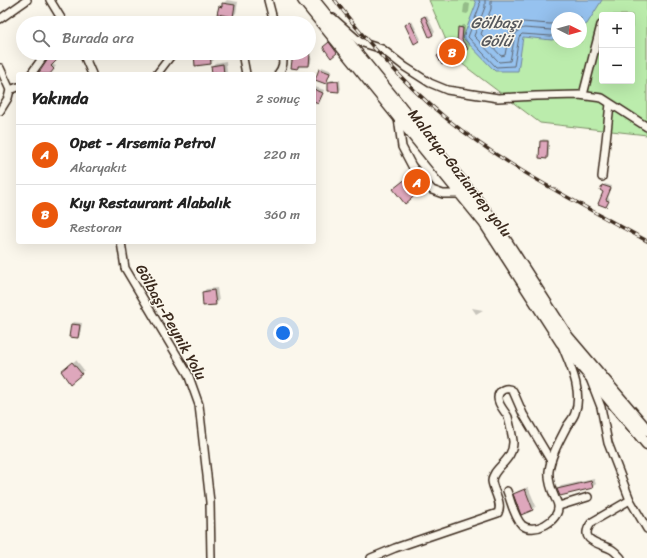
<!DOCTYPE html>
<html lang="tr">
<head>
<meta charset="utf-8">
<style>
	body { margin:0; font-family:Sriracha,sans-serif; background:#f6f6f6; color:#222 }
	.controls { position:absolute; right:12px; top:12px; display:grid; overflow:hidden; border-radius:4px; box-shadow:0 4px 16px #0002 }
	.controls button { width:36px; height:36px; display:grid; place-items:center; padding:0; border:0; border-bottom:1px solid #e0e0e0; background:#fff; color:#222; font:20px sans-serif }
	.compass { position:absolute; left:551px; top:12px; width:36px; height:36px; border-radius:50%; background:#fff; box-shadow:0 4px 16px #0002; rotate:95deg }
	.you { position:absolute; left:283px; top:333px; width:14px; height:14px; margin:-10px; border:3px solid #fff; border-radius:50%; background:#1a73e8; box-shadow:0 0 0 6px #1a73e833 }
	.badge { display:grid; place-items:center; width:26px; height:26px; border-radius:50%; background:#ea580c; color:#fff; font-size:13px; font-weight:700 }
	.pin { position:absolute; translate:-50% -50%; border:2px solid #fff; box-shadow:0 1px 4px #0006 }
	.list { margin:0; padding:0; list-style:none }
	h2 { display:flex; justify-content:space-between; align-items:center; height:52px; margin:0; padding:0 16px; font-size:17px }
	h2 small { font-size:13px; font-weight:400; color:#767676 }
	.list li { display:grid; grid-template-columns:26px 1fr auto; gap:12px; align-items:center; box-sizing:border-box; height:60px; padding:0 16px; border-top:1px solid #e0e0e0 }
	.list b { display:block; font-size:15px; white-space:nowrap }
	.list p { margin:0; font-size:13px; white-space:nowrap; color:#767676 }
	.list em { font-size:13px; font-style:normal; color:#767676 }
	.icon { flex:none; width:22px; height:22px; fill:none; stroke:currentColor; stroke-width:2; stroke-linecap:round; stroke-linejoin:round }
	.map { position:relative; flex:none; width:647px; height:558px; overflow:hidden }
	.search { position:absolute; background:#fff; box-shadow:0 4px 16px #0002; left:16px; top:16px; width:300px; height:44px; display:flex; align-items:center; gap:10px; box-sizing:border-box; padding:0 14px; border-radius:22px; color:#767676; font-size:15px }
	.panel { position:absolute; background:#fff; box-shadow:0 4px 16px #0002; left:16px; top:72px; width:300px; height:172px; border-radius:4px }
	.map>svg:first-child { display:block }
</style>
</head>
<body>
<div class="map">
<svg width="647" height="558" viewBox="0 0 647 558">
	<rect width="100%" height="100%" fill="#fbf7ec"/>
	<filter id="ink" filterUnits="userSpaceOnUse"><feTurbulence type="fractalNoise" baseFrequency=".025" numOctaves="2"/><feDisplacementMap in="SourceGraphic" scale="8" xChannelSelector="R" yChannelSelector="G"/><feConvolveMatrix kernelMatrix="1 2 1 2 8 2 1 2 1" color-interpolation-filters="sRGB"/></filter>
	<g filter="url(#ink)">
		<path fill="#bbecac" stroke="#7b8b65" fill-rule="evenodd" d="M429 0H647V135L540 123 453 57ZM602 15H632V81H602ZM557 18H581V42H557Z"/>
		<path fill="#96c2ef" stroke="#72859b" d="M474 0H602L587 24 581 27V18H557V38L552 40 523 37 518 71H495L463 38 476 4Z"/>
		<g fill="#0003">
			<path d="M227 0 238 2 236 13 233 16 219 7Z"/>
			<path d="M466 3 470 4 469 12 467 14 463 13 464 5Z"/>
			<path d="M427 15 435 32 433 34 422 18Z"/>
			<path d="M412 21 421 39 414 43 406 25Z"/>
			<path d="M462 25H465V36L470 46 467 49 438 56 458 42 459 28Z"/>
			<path d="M331 41 339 50 331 56 326 45Z"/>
			<path d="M55 53H58L61 55 52 64 56 66 49 74H39Z"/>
			<path d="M195 53H213L214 60 210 63Z"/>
			<path d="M294 53H312L311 63 309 65H300L297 68Z"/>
			<path d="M226 61 227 74H213L212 66 215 63Z"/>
			<path d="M322 67 332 71 326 83 316 79Z"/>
			<path d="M331 80H340L341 89 339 91 329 90V82Z"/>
			<path d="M315 87 324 90 319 100 314 101Z"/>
			<path d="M543 139 549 140V156L547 158 541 141Z"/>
			<path d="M413 174 424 187 405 202 394 189Z"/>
			<path d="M605 184 612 186 608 198 610 199 606 206 603 186Z"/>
			<path d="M217 288 219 301 215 304 203 292 206 289Z"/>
			<path d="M472 308 483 310 476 314Z"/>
			<path d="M74 322 82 323 80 335 78 337 72 324Z"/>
			<path d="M76 360 84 370 81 374 65 368Z"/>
			<path d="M594 479 596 484 592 487 558 489 561 486Z"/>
			<path d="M528 487 536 506 533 509 522 514 515 494 518 491Z"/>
		</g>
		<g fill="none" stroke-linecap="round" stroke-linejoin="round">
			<g stroke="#5f6772" stroke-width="1">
				<path d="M479 0 480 5 468 37 496 67 514 66 519 37 522 34 551 36 557 34"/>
				<path d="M485 0V7L474 36 499 62 510 61 515 35 519 30 524 28 551 30 557 29"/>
				<path d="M491 0V9L481 34 501 56 505 55 509 33 516 25 523 22 550 24 557 23"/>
			</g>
		</g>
		<g fill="#dea7bc" stroke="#3b2a1e">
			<path d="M222 3 235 5 233 17 217 14 219 6 222 7Z"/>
			<path d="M425 16 433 35 429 37 421 18Z"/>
			<path d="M410 22 419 41 414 44 405 25Z"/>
			<path d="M458 27 463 28 462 40 468 49 442 65 437 56 457 43Z"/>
			<path d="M329 42 337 53 331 58 323 47Z"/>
			<path d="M54 53 59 58 51 66 54 69 50 74H38L48 59Z"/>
			<path d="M194 53H210L211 64 195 66Z"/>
			<path d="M293 53 310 54 309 66H298V69L291 68Z"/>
			<path d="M223 64 224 74H216V72L212 73 211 66Z"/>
			<path d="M319 69 330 73 326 84 315 80Z"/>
			<path d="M338 81 339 92 328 91V82Z"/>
			<path d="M314 89 323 93 318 104 314 102Z"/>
			<path d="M540 141H548L547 159 539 158Z"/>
			<path d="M412 174 424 188 405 204 393 189Z"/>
			<path d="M602 185 611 188 606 200 609 201 606 207 598 204 603 192 600 190Z"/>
			<path d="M214 290 216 305 203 306 202 292Z"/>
			<path d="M71 324 80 325 78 338 69 337Z"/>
			<path d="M72 362 82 374 70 384 61 371Z"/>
			<path d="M591 481 593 488 560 496 557 489Z"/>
			<path d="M525 489 533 510 521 515 513 494Z"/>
		</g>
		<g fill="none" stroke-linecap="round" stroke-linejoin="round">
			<g stroke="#3b2a1e" stroke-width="10">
				<g id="minor">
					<path d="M50 0 64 23"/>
					<path d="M268 0 274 23"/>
					<path d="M333 18 360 42 382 49 405 67 430 83 447 90 498 98 536 96 579 95 602 98 647 127"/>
					<path d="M0 19 27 0"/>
					<path d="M215 23 220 22 222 23"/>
					<path d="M83 53 92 74"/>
					<path d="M242 53 246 74"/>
					<path d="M0 68 10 90 18 87"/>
					<path d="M31 74 46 53"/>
					<path d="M157 74 173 53"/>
					<path d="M278 74C283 68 284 60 282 53"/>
					<path d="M583 95 601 25"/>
					<path d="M0 111 8 98 10 90"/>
					<path d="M398 118 402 147 412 166 432 190 443 194H460"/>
					<path d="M602 177 610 104"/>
					<path d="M121 242 125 268 188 374 199 405 210 502 211 558"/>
					<path d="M591 381 601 407 608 443 630 500 647 529"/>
					<path d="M507 491C511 501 514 517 522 525 533 535 560 521 558 506 558 503 556 500 555 498 551 489 548 481 549 471 551 455 560 440 567 426 570 422 574 417 575 413 583 392 571 367 563 348"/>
					<path d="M559 506 588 497"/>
					<path d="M371 558 395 548 498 513C503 503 493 491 492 481 492 468 514 461 513 441 512 434 510 425 508 417 505 411 498 405 498 398 498 390 507 386 513 391L523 414 551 461"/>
					<path d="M621 558C618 555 615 551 611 549 599 543 577 541 592 522L630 500"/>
				</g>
			</g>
			<g stroke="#3b2a1e" stroke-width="13">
				<g id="highway">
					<path d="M303 0 485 224 561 342 647 444"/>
					<path d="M314 0 492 219 568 337 647 430"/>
				</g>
			</g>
			<use href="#minor" stroke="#fbf7ec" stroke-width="7"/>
			<use href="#highway" stroke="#fbf7ec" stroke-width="10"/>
			<g stroke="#3b2a1e" stroke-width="3.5">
				<path id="rail" d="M335 0C351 22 369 43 388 63 406 83 426 102 447 119 508 168 579 203 647 241"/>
			</g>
			<use href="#rail" stroke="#fbf7ec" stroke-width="2" stroke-dasharray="6" stroke-linecap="butt"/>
		</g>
	</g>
	<g text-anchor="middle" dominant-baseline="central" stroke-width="3" stroke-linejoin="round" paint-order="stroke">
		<g font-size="15" fill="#3b2a1e" stroke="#fbf7ec">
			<text transform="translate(460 173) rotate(52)">Malatya-Gaziantep yolu</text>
			<text transform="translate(171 322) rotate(61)">Gölbaşı-Peynik Yolu</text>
		</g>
		<g font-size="16" font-style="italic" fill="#56585d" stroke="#fbf7ec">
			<text x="496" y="22">Gölbaşı<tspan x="496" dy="18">Gölü</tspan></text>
		</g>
	</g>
</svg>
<div class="controls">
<button>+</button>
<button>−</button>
</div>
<svg class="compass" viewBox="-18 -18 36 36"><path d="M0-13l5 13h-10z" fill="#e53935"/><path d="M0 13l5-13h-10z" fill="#767676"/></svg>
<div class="you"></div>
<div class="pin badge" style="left:417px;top:182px">A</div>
<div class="pin badge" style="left:452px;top:52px">B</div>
<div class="search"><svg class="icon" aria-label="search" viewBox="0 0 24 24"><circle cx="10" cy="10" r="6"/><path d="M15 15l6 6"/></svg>Burada ara</div>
<section class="panel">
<h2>Yakında<small>2 sonuç</small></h2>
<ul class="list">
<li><span class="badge">A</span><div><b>Opet - Arsemia Petrol</b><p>Akaryakıt</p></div><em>220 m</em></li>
<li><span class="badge">B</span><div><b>Kıyı Restaurant Alabalık</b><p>Restoran</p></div><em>360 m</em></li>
</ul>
</section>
</div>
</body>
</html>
